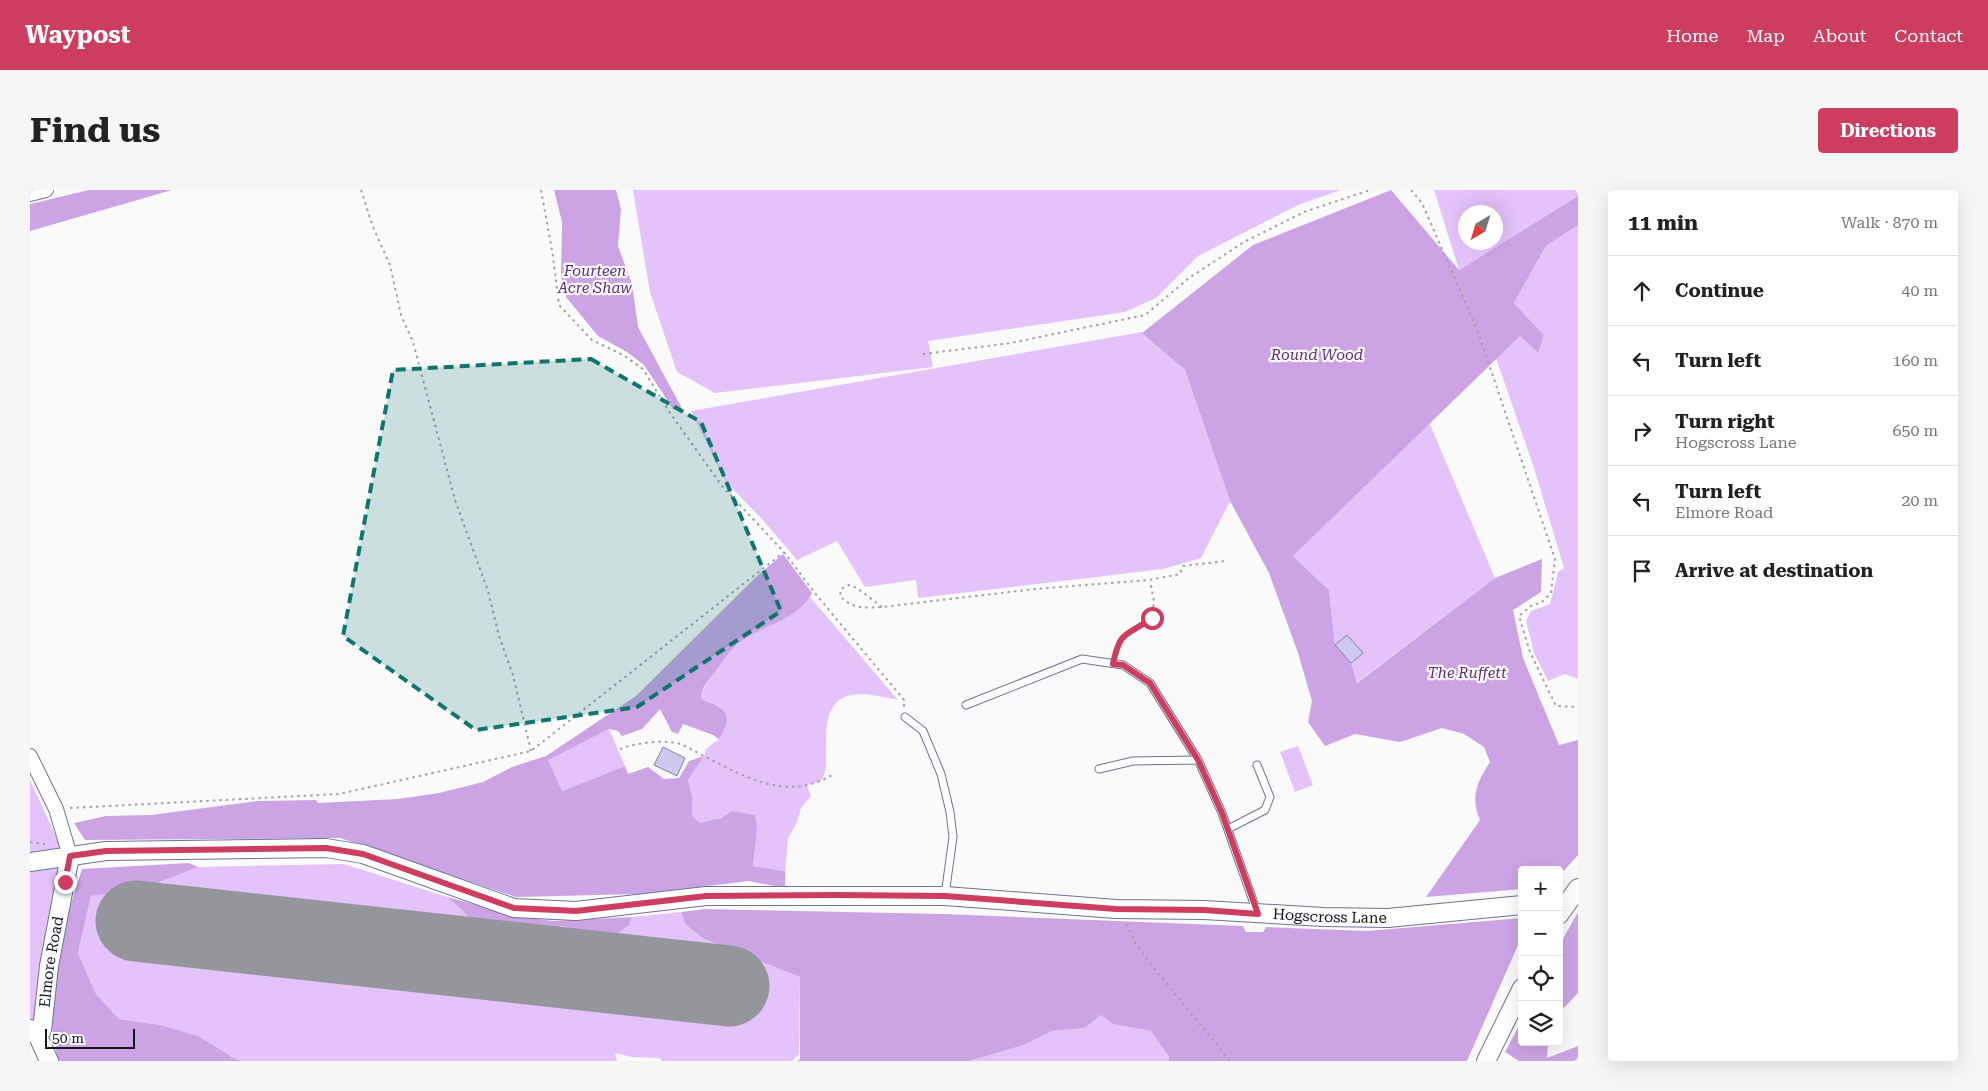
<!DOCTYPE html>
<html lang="en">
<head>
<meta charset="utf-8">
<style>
	body { margin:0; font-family:"Roboto Serif",serif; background:#f6f6f6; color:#222 }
	.controls { position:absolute; right:15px; bottom:15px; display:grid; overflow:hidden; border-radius:5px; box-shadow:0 5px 20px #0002 }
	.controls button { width:45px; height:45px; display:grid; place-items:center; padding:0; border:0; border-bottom:1px solid #e0e0e0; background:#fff; color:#222; font:25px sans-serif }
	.compass { position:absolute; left:1428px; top:15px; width:45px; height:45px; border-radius:50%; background:#fff; box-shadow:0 5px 20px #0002; rotate:218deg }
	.scale { position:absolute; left:15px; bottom:12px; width:90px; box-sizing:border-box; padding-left:5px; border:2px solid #131622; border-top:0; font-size:14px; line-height:18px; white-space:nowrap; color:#131622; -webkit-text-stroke:4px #fafafa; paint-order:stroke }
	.stop { position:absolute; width:15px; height:15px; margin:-11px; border:4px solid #cd3d5f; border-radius:50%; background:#fff }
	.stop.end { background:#cd3d5f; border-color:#fff; box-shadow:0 1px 5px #0008 }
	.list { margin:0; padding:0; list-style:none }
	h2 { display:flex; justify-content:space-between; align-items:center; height:65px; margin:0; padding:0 20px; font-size:21px }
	h2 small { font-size:16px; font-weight:400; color:#767676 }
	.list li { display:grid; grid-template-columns:32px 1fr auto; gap:15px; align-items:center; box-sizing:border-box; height:70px; padding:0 20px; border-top:1px solid #e0e0e0 }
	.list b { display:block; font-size:19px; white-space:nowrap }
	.list p { margin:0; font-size:16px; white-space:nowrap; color:#767676 }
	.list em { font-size:16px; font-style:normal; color:#767676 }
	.icon { flex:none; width:28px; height:28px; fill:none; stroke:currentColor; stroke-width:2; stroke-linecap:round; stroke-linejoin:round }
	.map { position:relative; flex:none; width:1548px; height:871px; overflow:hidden; border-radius:5px }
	header { display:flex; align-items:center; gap:30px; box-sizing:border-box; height:70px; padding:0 25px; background:#cd3d5f; color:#fff }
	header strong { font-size:24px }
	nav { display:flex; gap:28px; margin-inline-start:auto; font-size:18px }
	.intro { display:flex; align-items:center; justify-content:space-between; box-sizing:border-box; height:120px; padding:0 30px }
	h1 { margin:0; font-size:35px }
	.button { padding:12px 22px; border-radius:5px; background:#cd3d5f; color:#fff; font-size:18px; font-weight:700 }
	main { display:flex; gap:30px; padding:0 30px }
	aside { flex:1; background:#fff; border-radius:5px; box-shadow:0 5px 20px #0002 }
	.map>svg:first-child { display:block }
</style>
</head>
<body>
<header>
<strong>Waypost</strong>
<nav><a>Home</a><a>Map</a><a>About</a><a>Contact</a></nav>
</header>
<div class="intro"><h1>Find us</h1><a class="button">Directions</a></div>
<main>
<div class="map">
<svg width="1548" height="871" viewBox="0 0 1548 871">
	<rect width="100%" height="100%" fill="#fafafa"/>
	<g fill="#e4c3fb" fill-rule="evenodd">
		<path d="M603 0H1311L1268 15 1168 66 1126 108 1095 122 898 151 903 177 685 203 647 182 620 102Z"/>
		<path d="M1404 0H1548V6L1429 80ZM1436 22H1466V52H1436Z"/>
		<path d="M1548 35V489L1535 484 1518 491 1504 463 1496 431 1501 421 1520 414 1528 382 1534 378 1504 278 1466 168 1490 146 1507 162 1514 145 1484 113 1516 56Z"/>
		<path d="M1112 142 1155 180 1200 311 1171 368 1133 379 888 408 886 390 835 397 807 351 767 370 732 329 696 292 661 221Z"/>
		<path d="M1399 232 1465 388 1326 493 1321 473 1333 463 1317 445 1305 455 1299 400 1263 366Z"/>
		<path d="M780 407 868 510C827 501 796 496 796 550 795 565 799 578 791 591L777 595 781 606 771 618 767 632 758 649 755 681 723 676 727 641 702 621C692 628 683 632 670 633L662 626V606L658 590 674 566 676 559 689 549 688 516 675 512 671 508C672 496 677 491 684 482 693 471 701 457 712 450 736 434 759 429 780 407Z"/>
		<path d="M579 539 595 576 532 601 517 570Z"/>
		<path d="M1268 556 1283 595 1265 602 1250 562Z"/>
		<path d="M0 590 34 664 0 667Z"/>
		<path d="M26 674 33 678 7 837 0 833V679Z"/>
		<path d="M314 674 417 707 432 720 447 738 484 753 500 742 531 736 599 735 602 727 651 722 656 735 674 749 770 787 769 864 762 871H632L629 868 602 867 585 863 587 871H212L130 835 89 829 66 804 48 763 61 706 107 701 168 677Z"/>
		<path d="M1071 825 1083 834 1121 841 1139 867V871H939L994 855 1022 841 1055 838Z"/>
	</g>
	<g fill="#cca4e6">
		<path d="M59 0H142L0 41V14Z"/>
		<path d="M524 0H586L591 19 588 56 602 94 608 137 654 222 643 219 614 175 597 162 568 146 536 107 533 99 531 85 532 32Z"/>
		<path d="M1361 0 1429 80 1548 6V35L1516 56 1484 113 1514 145 1508 163 1490 146 1263 366 1299 400 1305 455 1321 473 1327 493 1465 388 1512 369 1511 402 1483 420 1493 468 1529 555 1548 550V665L1529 686V680H1492V699L1396 707 1450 630C1440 607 1447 592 1460 572L1454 557 1434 544 1412 538 1370 552 1325 544 1295 556 1278 532 1282 511 1268 463 1239 383 1200 311 1155 180 1112 143 1223 55Z"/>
		<path d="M753 364 782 403C768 429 736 435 713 450 701 457 693 471 685 482 677 491 672 496 671 508 676 513 683 513 689 517 702 525 696 538 689 549L683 545 653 534 648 544 642 542 630 519 612 539 592 546 588 541 579 539 518 570 532 601 595 576 598 584 618 577 634 589 649 588 659 571 674 566 658 590 662 606V626L670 633 691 628 702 621 725 625 727 641 723 676 755 681V698L719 691 610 704 486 707 310 648 55 650 44 633 76 626 121 625 228 611 286 610 288 613 368 609 409 603 453 592 482 577 516 566 606 506 726 387Z"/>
		<path d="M159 673 168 677 107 701 61 706 48 763 66 804 89 829 130 835 168 846 202 867 212 871H28L22 839 30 749 52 679Z"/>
		<path d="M417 707 487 726 523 731 602 727 599 735 572 754 562 755 537 737 531 736 524 739 500 742 484 753 467 751 447 738 432 720Z"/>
		<path d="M675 719 913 724 1213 736 1216 742H1233L1236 737 1337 741 1492 728V746L1437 871H1139V867L1121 841 1083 834 1071 825 1055 838 1022 841 994 855 939 871H767L770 869V787L674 749 656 735 651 722Z"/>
		<path d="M1548 722V803L1529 823V756Z"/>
		<path d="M1492 830V852H1518L1517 868 1548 856V871H1489L1475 862Z"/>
	</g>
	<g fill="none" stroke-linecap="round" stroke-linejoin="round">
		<path stroke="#94969b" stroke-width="81" d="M106 731 699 796"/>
	</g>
	<g fill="#cec8f3" stroke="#827e9d">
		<path d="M1317 445 1333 463 1321 473 1305 455Z"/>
		<path d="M633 557 655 568 647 586 624 575Z"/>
	</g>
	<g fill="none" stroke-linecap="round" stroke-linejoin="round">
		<g stroke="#6b7491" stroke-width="9">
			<g id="service">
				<path d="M936 515 1052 469 1093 475 1120 493 1168 570"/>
				<path d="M875 527 893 541 911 584 920 622 923 647 915 705"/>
				<path d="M1069 579 1103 571 1168 570 1192 623 1227 722"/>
				<path d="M1198 639 1235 620 1240 607 1227 575"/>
			</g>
		</g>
		<g stroke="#6b7491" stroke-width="16">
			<g id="minor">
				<path d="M0 4 16 0"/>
				<path d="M0 566 26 619 40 666"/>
			</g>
		</g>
		<g stroke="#6b7491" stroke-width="20">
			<g id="tertiary">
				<path id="s1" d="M0 672 76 661 296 658 333 664 484 718 546 721 676 706H915L1086 719 1174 720 1293 727 1358 728 1492 715"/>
				<path d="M1529 725 1548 698"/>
				<path d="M0 839 8 846 19 871"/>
				<path id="s2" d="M8 846 12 840 19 776 40 666"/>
				<path d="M1456 871 1492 798"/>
			</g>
		</g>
		<g stroke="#a0a1a6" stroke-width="2" stroke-dasharray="2.5 4" stroke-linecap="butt">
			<path d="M331 0 343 37 360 75 371 125 383 152 425 310 458 401 469 446 483 485 501 561"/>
			<path d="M511 0 523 66 529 115 562 150 593 165 613 179 640 223 692 296 754 362 784 402 874 510V517"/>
			<path d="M1381 0 1392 13 1448 142 1525 369 1521 403 1511 413 1502 415 1489 426 1500 462 1526 516 1548 517"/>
			<path d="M893 164 981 153 1115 125 1159 88 1214 52 1274 22 1340 0"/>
			<path d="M852 417 827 398 819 395 811 399 810 406C822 419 835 418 852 417L1005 399 1119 390 1150 384 1153 376 1195 371"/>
			<path d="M1085 464C1089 441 1105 441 1122 428L1124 411 1120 391"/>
			<path d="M590 559C604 553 635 549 650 554 658 557 666 562 674 566 715 587 757 612 802 585"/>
			<path d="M40 618 309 604 501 561 754 362"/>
			<path d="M0 652 15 654"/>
			<path d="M1097 734 1106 754 1118 771 1200 871"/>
			<path d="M28 841 30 856"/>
		</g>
		<use href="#service" stroke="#fff" stroke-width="7"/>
		<use href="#minor" stroke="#fff" stroke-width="14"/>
		<use href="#tertiary" stroke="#fff" stroke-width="18"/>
	</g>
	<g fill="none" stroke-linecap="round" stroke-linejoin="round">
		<path stroke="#cd3d5f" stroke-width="6" d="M35 692 40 666 76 661 296 658 333 664 484 718 546 721 676 706 807 705 915 706 1086 719 1174 720 1228 724 1192 623 1168 570 1120 493 1093 475 1083 474C1090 439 1096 447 1122 428"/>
	</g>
	<path fill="#0f766e" fill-opacity="0.2" stroke="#0f766e" stroke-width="4" stroke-dasharray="10 6" stroke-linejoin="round" d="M561 169 671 232 751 421 607 517 446 540 313 446 363 180Z"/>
	<g text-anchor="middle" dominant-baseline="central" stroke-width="4.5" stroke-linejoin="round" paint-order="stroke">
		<g font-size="15" font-style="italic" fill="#5e2d7a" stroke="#fafafa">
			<text x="565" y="81">Fourteen<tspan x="565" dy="17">Acre Shaw</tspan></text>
			<text x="1287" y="165">Round Wood</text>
			<text x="1437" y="483">The Ruffett</text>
		</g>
		<g font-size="15" fill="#131622" stroke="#fafafa">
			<text stroke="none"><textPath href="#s1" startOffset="1312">Hogscross Lane</textPath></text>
			<text stroke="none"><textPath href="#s2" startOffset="76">Elmore Road</textPath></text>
		</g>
	</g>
</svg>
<div class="controls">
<button>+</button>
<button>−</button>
<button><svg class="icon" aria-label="locate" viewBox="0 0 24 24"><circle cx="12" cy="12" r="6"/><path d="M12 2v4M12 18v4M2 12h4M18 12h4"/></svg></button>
<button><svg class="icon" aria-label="layers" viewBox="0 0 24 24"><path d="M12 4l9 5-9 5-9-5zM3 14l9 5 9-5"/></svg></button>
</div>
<svg class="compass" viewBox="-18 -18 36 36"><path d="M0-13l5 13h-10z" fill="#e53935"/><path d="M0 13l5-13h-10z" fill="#767676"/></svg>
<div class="scale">50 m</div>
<div class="stop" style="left:1122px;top:428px"></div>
<div class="stop end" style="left:35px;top:692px"></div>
</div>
<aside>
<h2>11 min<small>Walk · 870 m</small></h2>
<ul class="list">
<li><svg class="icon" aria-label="ahead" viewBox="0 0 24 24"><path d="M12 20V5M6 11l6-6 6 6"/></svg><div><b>Continue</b></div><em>40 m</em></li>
<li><svg class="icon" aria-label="left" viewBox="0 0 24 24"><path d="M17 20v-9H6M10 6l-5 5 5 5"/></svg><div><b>Turn left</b></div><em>160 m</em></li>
<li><svg class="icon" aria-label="right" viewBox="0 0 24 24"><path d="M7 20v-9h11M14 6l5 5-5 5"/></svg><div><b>Turn right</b><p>Hogscross Lane</p></div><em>650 m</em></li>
<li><svg class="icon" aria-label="left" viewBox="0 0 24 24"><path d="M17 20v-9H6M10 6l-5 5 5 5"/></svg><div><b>Turn left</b><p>Elmore Road</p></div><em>20 m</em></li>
<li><svg class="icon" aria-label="arrive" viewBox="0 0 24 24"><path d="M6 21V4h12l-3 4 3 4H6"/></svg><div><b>Arrive at destination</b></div></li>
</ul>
</aside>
</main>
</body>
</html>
